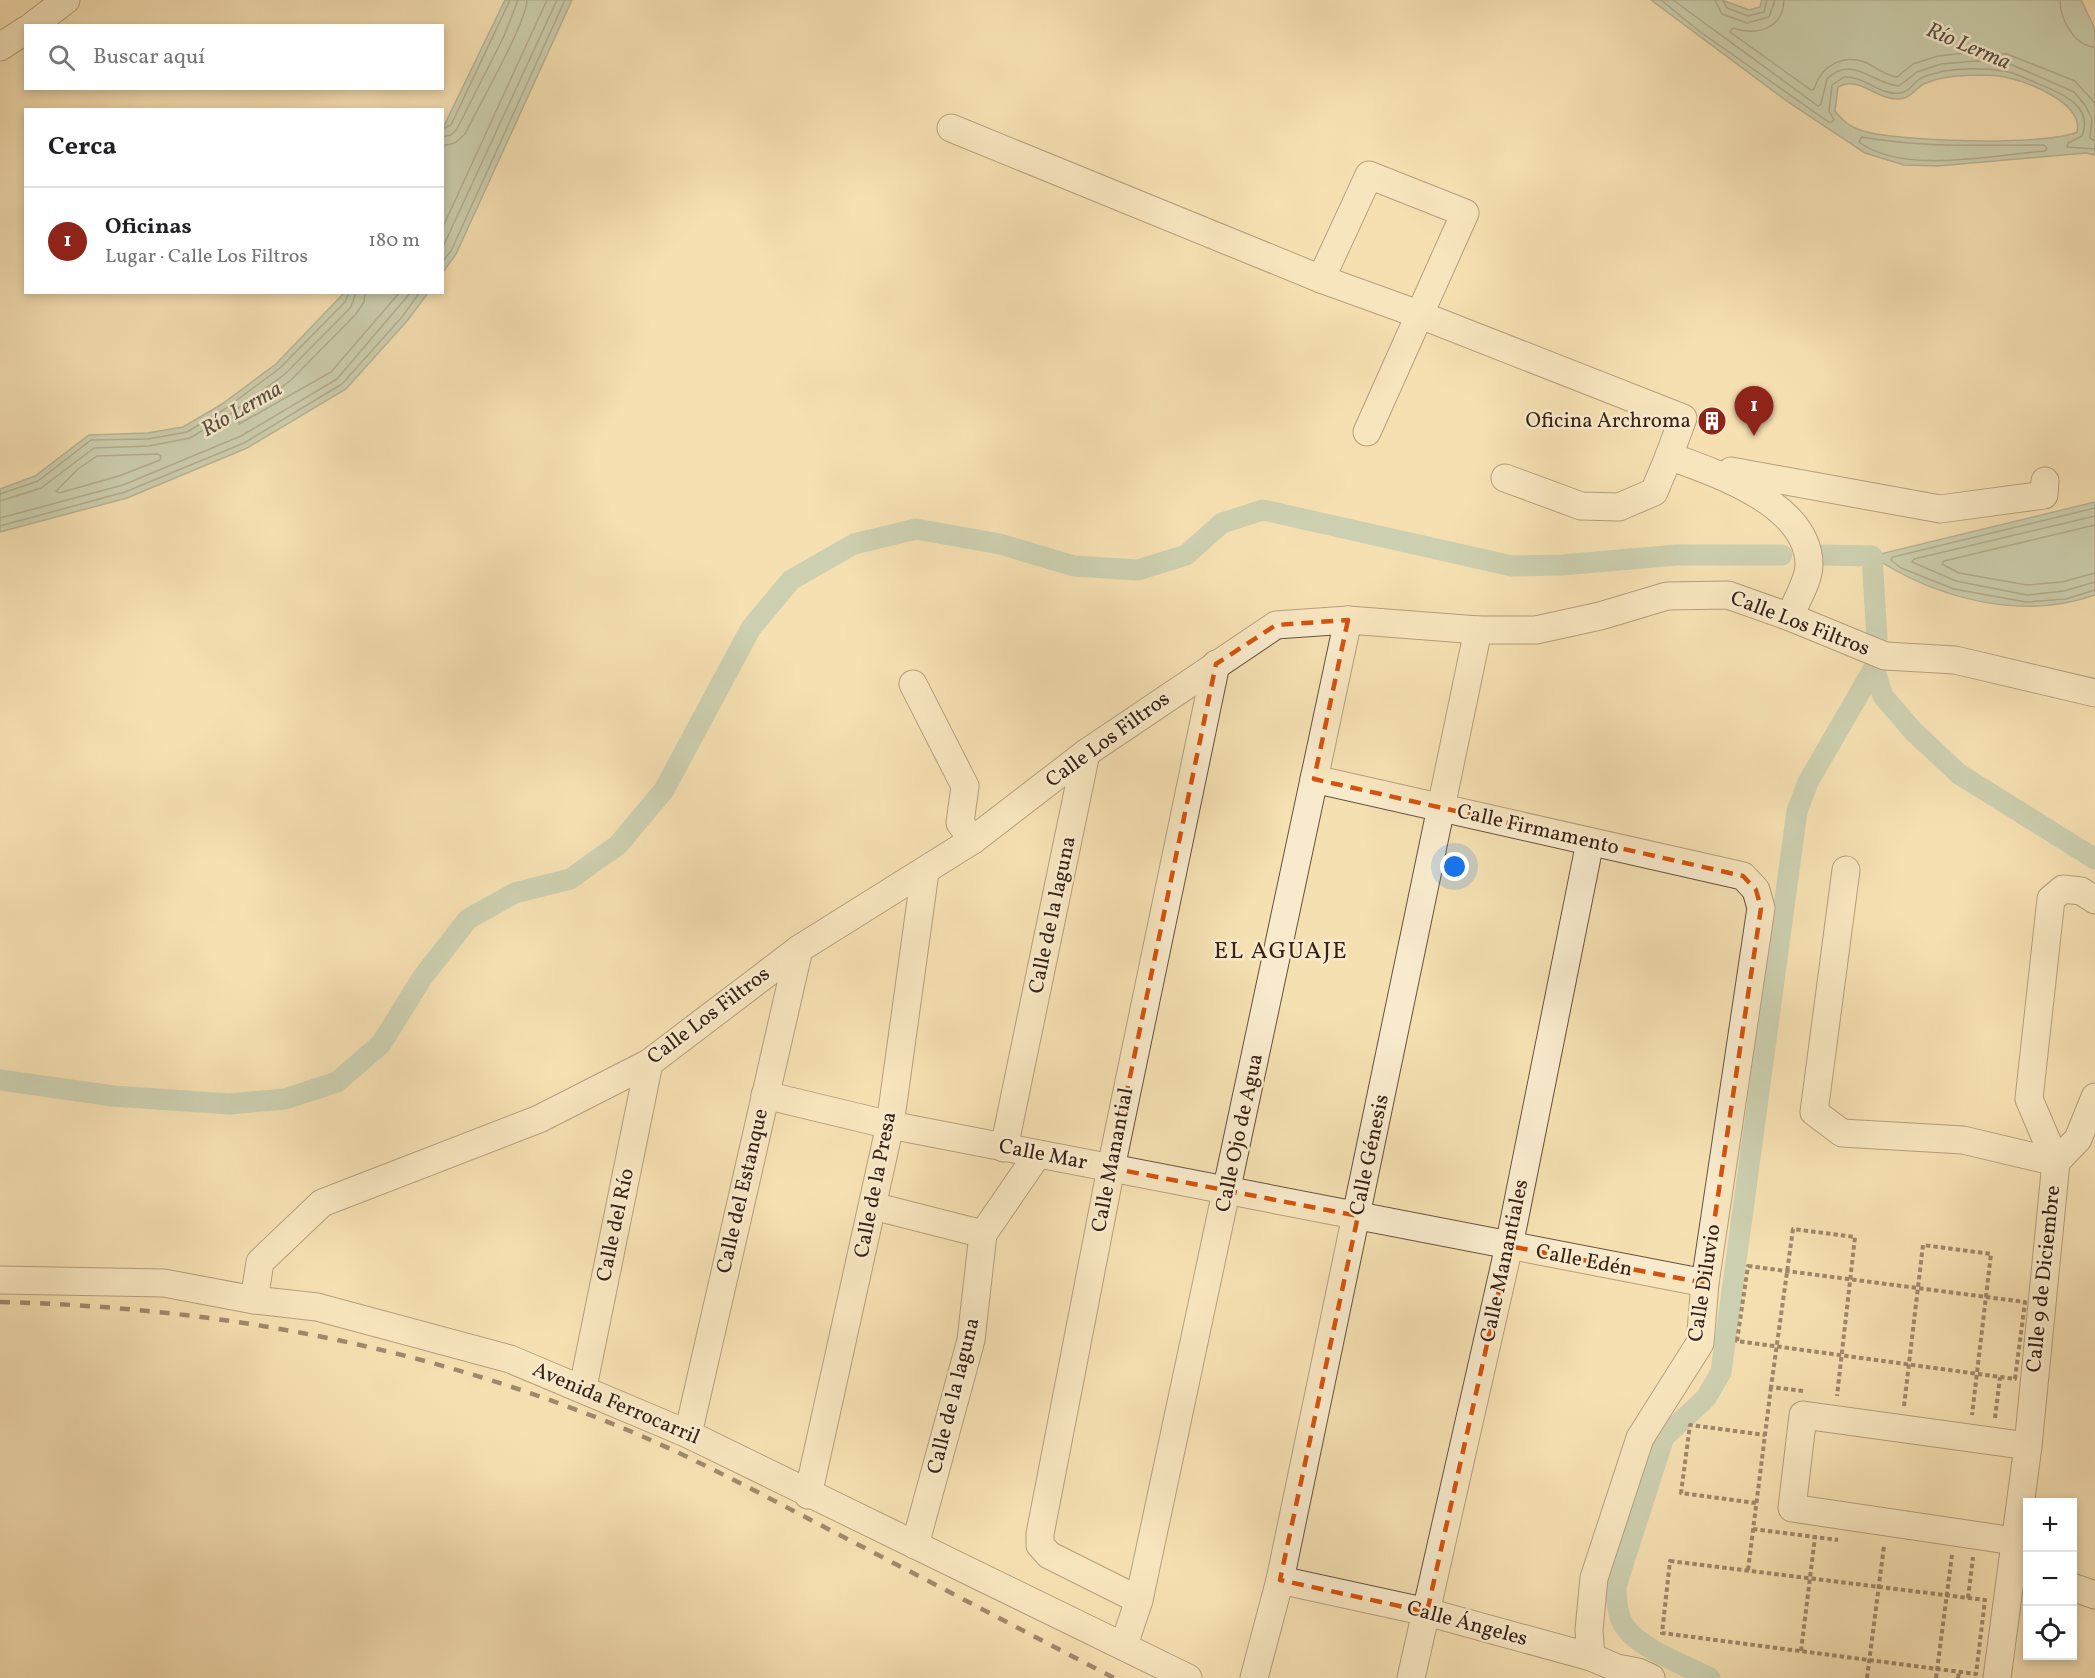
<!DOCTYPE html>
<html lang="es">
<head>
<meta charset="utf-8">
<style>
	body { margin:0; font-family:Vollkorn,serif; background:#f2f2f2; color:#202124 }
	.controls { position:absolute; right:18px; bottom:18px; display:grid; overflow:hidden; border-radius:0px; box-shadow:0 3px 9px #0003 }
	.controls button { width:54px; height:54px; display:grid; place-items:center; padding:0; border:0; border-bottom:2px solid #e0e0e0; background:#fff; color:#202124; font:30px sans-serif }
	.you { position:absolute; left:1455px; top:867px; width:21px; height:21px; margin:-15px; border:4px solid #fff; border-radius:50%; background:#1a73e8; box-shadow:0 0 0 9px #1a73e833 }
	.badge { display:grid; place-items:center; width:39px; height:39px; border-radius:50%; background:#8f2418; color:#fff; font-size:20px; font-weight:700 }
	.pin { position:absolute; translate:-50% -50px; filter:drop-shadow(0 2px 3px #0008) }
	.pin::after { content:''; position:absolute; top:32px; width:21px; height:18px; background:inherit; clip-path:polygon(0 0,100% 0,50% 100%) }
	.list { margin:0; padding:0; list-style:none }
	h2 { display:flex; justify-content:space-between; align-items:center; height:78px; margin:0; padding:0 24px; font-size:26px }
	h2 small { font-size:20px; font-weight:400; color:#757577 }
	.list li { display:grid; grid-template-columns:39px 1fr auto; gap:18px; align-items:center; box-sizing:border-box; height:108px; padding:0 24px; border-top:2px solid #e0e0e0 }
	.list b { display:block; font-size:22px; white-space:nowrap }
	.list p { margin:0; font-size:20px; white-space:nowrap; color:#757577 }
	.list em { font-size:20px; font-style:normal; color:#757577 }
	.icon { flex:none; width:33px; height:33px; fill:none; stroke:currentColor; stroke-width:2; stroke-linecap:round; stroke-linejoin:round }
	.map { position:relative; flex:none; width:2095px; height:1678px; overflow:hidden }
	.search { position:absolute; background:#fff; box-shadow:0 3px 9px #0003; left:24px; top:24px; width:420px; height:66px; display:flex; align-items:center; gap:15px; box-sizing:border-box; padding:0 21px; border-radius:0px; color:#757577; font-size:22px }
	.panel { position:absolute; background:#fff; box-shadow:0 3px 9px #0003; left:24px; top:108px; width:420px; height:186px; border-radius:0px }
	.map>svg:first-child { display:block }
</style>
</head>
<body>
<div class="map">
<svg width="2095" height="1678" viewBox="0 0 2095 1678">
	<rect width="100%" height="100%" fill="#f5e0b2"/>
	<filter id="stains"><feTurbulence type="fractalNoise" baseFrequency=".00333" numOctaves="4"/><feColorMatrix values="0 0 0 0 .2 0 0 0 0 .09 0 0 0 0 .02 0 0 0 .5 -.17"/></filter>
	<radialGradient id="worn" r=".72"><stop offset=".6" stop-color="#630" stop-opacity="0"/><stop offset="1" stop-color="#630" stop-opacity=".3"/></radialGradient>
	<g fill="#9cbdad" stroke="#747f71" stroke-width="1.5" fill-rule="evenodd">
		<path d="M505 0H572L456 254 443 272V128Z"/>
		<path d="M1651 0H1722L1749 10 1760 7 1762 0H2081L2095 29V155L2086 153 1938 166 1904 165 1865 153 1788 102ZM1976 75C1985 75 1996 75 2005 77 2028 82 2084 103 2077 132 2049 146 1891 142 1860 130 1849 126 1843 121 1835 111L1838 87C1859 75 1876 100 1899 99 1912 99 1915 87 1926 83 1942 76 1959 76 1976 75Z"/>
		<path d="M344 293H428L407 321 346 389 247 448 127 498 0 532V489L35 476 89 435 148 433 183 427 222 404 276 364Z"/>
		<path d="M2095 502V595C2022 621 1936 599 1872 556Z"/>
	</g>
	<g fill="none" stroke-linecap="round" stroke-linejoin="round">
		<g stroke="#6a6f62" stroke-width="1.5">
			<path d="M1661 0 1699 31 1830 123 1834 120 1829 111 1832 85 1844 77C1865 76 1880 96 1900 93 1909 92 1912 85 1918 80 1924 75 1937 73 1944 71 1963 68 1985 68 2004 71 2014 72 2024 78 2034 82 2056 91 2095 104 2082 136L2068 143 2067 147 2095 149"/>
			<path d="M1673 0 1818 106 1821 104 1827 79C1852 54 1873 84 1899 86L1917 72 1941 64 1976 61 2008 63 2074 92 2085 105 2092 119 2090 138 2095 141"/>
			<path d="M1715 0 1722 14 1747 23 1769 17 1775 0"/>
			<path d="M1723 0 1727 8 1748 16 1764 12 1767 0"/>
			<path d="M1784 0C1783 29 1757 36 1733 28L1730 32 1811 90 1814 89C1821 66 1843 53 1867 63 1877 68 1886 76 1897 77L1913 64 1938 56 1976 52 2007 54 2075 81 2095 103"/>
			<path d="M2060 0C2060 19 2074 46 2095 47"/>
			<path d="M442 129 451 125 510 0"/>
			<path d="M442 137 451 135 457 129 504 36 518 0"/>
			<path d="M1862 137C1923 148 1983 145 2044 145L2047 148 2045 151C1994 155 1902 175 1859 142Z"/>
			<path d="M442 146 455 143 465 134C478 107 526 24 527 0"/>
			<path d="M442 229 547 0"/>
			<path d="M442 249 557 0"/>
			<path d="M442 262 451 251 565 0"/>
			<path d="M365 292 364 302 356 314 291 380 239 420V424L331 372 400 292"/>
			<path d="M158 454 161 456 160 460 119 476 59 493 56 491 78 469 97 456Z"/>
			<path d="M0 494 38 481 91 440 148 439 187 432 225 409 280 368 345 302 349 292"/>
			<path d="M0 501 41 488 94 448 149 446 190 438 229 415 285 374 351 307 356 292"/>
			<path d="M2095 508 1893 557 1891 560 1901 568 1954 589 2026 602 2066 599 2095 590"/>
			<path d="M2095 516 1914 559 1912 562 1956 581 2027 595 2064 591 2095 582"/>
			<path d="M0 518 123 485 241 436 337 379 411 292"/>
			<path d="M2095 525 1944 561 1942 564 1959 573 2027 585 2062 582 2095 573"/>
			<path d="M0 526 125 492 244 443 342 384 402 317 420 292"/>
		</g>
		<g stroke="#9cbdad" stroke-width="21">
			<path d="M1818 555 1872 556 1877 639"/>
			<path d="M1874 669 1883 696 1913 731 1959 774 2095 859"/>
			<path d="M0 1080 113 1096 230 1104 285 1099 337 1082 381 1044 422 978 468 919 515 893 570 879 618 845 664 790 751 628 791 580 854 544 916 529 1000 544 1074 566 1138 570 1186 555 1222 523 1263 510 1512 566 1562 565 1677 555H1782"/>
			<path d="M1710 1678C1686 1665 1641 1650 1625 1627 1617 1616 1616 1600 1616 1586L1664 1437 1706 1398 1721 1372 1797 811 1808 782 1874 668"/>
		</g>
		<g stroke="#68513d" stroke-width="29">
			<g id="minor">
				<path d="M32 26 66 0"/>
				<path d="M0 47 26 30"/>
				<path d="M951 128 1321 279 1418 314 1683 418 1669 456C1716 473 1809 504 1809 565 1809 581 1795 602 1790 617"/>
				<path d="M1321 279 1369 175 1465 213 1367 432"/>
				<path d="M1731 471 1940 509 2044 495 2045 481"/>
				<path d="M1505 478 1581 506 1619 507 1654 492 1669 456"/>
				<path d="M913 684 965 786 960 823 973 840"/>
				<path d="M1314 779 1743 876 1756 890 1761 908 1705 1283 1700 1343 1640 1438 1594 1578 1589 1630 1591 1657"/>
				<path d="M1846 870 1814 1112 1842 1133 1963 1140 2056 1162"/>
				<path d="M765 1095 890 1125 1705 1283"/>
				<path d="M1004 1148 1086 753"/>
				<path d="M2056 1162 2078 1139 2095 1097"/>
				<path d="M873 1206 983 1234"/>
				<path d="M0 1280 164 1283 254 1300 317 1307 510 1359 688 1434 1188 1678"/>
				<path d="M254 1300 260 1262 322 1203 539 1119 649 1063 799 949 973 840 1086 753 1276 625 1348 620 1478 630H1536L1600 616 1667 596 1728 595 1790 617 1885 656 1955 660 2095 693"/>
				<path d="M583 1387 649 1063"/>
				<path d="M688 1434 799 949"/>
				<path d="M808 1495 890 1125 925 872"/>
				<path d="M2014 1541 1792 1508 1803 1415 2028 1446"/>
				<path d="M915 1545 971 1340 983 1234 1038 1154"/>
				<path d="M1280 1580 1427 1612 1591 1657 1617 1668 1638 1672 1651 1678"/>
				<path d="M2072 1587 2095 1595"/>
				<path d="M1139 1600 1049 1555 1040 1545V1534L1111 1168 1216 664"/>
				<path d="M1124 1645 1139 1600 1348 620"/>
				<path d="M1254 1678 1280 1580 1478 630"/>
				<path d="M1411 1678 1509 1246 1590 842"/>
				<path d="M1997 1678 2028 1446 2056 1162 2029 1099 2051 899 2063 889 2081 891 2095 900"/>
			</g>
		</g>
		<g stroke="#392116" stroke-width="4" stroke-dasharray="4.5 3" stroke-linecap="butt">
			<path d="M1748 1266 2025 1302 2015 1379 1737 1341Z"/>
			<path d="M1803 1391 1771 1387 1793 1229 1855 1237 1837 1396"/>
			<path d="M1904 1406 1923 1245 1991 1254 1972 1415"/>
			<path d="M1995 1418 2000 1377"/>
			<path d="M1756 1503 1681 1493 1690 1425 1765 1435"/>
			<path d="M1753 1529 1838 1540"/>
			<path d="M1670 1561 1985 1600 1976 1674 1662 1633Z"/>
			<path d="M1748 1570 1771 1387"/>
			<path d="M1968 1598 1973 1557"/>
			<path d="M1801 1651 1815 1537"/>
			<path d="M1867 1678 1884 1546"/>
			<path d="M1936 1678 1952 1555"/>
			<path d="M1958 1678 1959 1672"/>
		</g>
		<use href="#minor" stroke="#f8ebcd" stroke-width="27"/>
		<path stroke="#392116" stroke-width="4.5" stroke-dasharray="10 10" stroke-linecap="butt" d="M0 1302C205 1307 399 1341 590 1415 672 1446 750 1488 828 1529 923 1578 1018 1628 1114 1678"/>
	</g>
	<path d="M0 0H2095V1678H0ZM1348 620 1314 779 1743 876 1756 890 1761 908 1705 1283 1509 1246 1427 1612 1280 1580 1358 1216 1111 1168 1216 664 1276 625Z" fill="#f5e0b2" fill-opacity=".55" fill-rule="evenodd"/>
	<path fill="none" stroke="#d6530d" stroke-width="4.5" stroke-dasharray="12 8" stroke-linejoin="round" d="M1348 620 1314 779 1743 876 1756 890 1761 908 1705 1283 1509 1246 1427 1612 1280 1580 1358 1216 1111 1168 1216 664 1276 625Z"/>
	<defs>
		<g id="building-disc" transform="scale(1.5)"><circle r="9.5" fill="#8f2418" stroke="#f8ebcd"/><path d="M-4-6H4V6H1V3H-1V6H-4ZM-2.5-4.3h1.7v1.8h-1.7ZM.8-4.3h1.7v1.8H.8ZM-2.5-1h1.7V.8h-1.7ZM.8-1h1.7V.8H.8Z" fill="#fff"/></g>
	</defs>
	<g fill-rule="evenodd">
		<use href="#building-disc" x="1712" y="421"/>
	</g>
	<g text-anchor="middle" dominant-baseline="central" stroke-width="5" stroke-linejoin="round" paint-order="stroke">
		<g font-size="21" fill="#392116" stroke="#f8ebcd" text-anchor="end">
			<text x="1691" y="421">Oficina Archroma</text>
		</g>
		<g font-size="21" fill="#392116" stroke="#f8ebcd">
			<text transform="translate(1800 624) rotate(21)">Calle Los Filtros</text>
			<text transform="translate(1108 740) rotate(-36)">Calle Los Filtros</text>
			<text transform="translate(1538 830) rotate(13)">Calle Firmamento</text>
			<text transform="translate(1053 915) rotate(-78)">Calle de la laguna</text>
			<text transform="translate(709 1016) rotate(-37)">Calle Los Filtros</text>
			<text transform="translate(1240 1133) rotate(-78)">Calle Ojo de Agua</text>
			<text transform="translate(1043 1155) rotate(11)">Calle Mar</text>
			<text transform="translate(1370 1155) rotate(-78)">Calle Génesis</text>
			<text transform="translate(1113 1160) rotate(-79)">Calle Manantial</text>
			<text transform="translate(876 1185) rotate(-79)">Calle de la Presa</text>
			<text transform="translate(743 1191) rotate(-77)">Calle del Estanque</text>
			<text transform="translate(616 1225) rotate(-78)">Calle del Río</text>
			<text transform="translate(1505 1261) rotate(-78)">Calle Manantiales</text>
			<text transform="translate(1584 1261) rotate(11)">Calle Edén</text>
			<text transform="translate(2044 1279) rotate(-84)">Calle 9 de Diciembre</text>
			<text transform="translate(1705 1283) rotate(-81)">Calle Diluvio</text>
			<text transform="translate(954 1396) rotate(-76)">Calle de la laguna</text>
			<text transform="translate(616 1404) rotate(23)">Avenida Ferrocarril</text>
			<text transform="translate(1467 1624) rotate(15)">Calle Ángeles</text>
		</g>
		<g font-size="22" font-style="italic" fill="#575043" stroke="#f8ebcd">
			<text transform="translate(1968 47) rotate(23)">Río Lerma</text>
			<text transform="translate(242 410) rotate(-30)">Río Lerma</text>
		</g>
		<g font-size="24" letter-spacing="1.5" fill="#392116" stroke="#f8ebcd">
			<text x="1281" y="952">EL AGUAJE</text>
		</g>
	</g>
	<rect width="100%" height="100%" filter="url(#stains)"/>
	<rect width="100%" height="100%" fill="url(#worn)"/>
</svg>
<div class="controls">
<button>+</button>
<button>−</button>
<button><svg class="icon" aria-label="locate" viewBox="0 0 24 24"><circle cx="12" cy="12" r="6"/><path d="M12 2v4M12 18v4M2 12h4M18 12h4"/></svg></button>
</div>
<div class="you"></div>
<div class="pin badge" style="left:1754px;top:436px">1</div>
<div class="search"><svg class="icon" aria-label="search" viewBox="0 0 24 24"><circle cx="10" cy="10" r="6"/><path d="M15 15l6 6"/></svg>Buscar aquí</div>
<section class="panel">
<h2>Cerca<small></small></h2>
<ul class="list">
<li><span class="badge">1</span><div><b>Oficinas</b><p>Lugar · Calle Los Filtros</p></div><em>180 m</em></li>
</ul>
</section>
</div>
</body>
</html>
